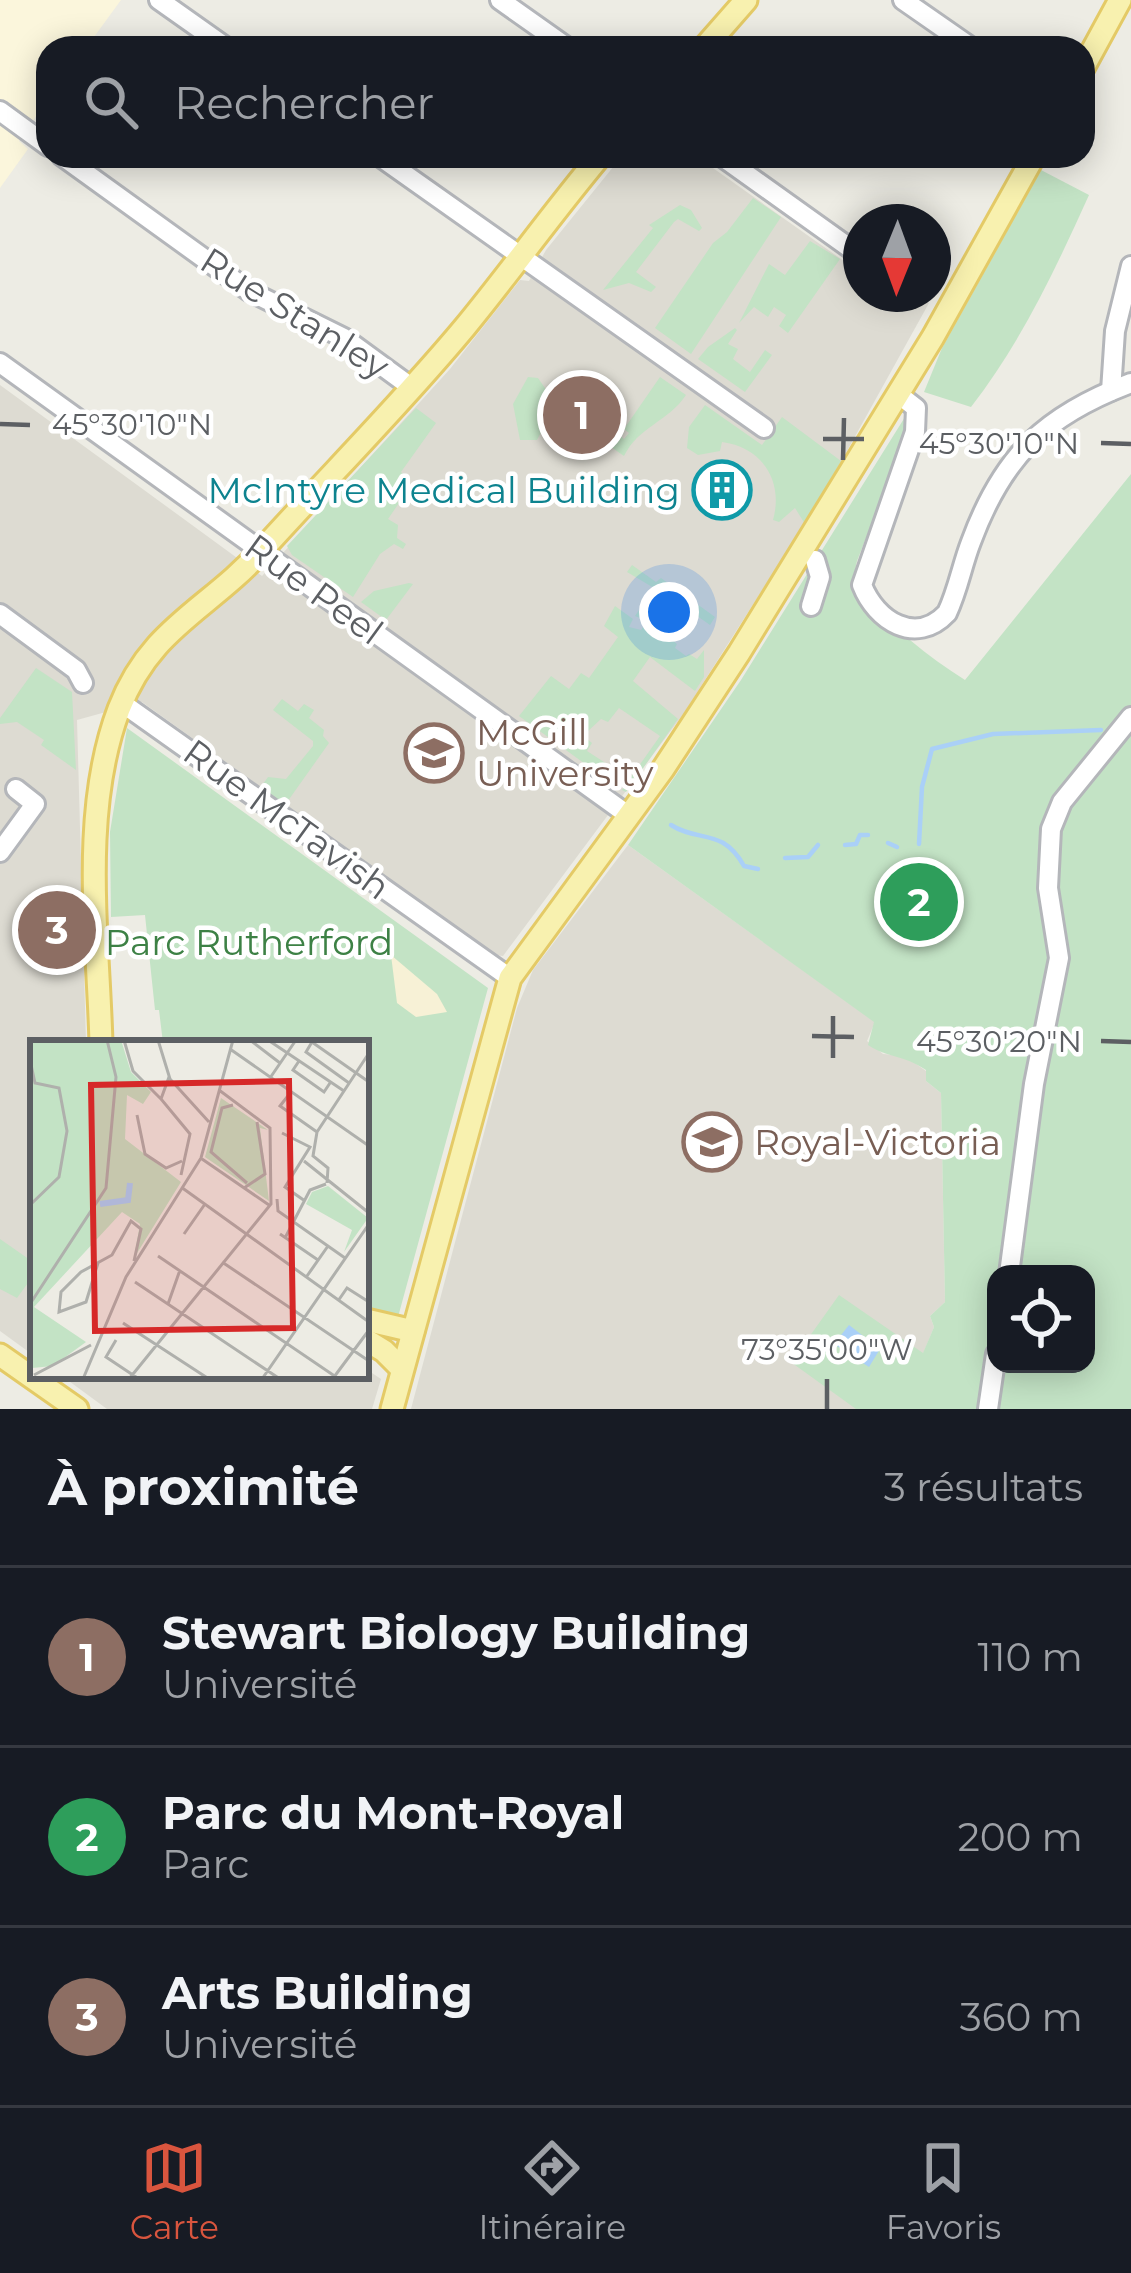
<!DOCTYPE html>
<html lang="fr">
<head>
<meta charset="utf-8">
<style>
	body { margin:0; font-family:Montserrat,sans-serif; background:#242831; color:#f1f3f6 }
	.controls { position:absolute; right:36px; bottom:36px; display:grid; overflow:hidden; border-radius:24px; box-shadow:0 6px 30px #0003 }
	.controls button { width:108px; height:108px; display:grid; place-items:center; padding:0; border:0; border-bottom:3px solid #363941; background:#171b24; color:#f1f3f6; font:60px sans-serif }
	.compass { position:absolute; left:843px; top:204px; width:108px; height:108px; border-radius:50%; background:#171b24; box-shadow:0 6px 30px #0003; rotate:181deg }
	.you { position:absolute; left:669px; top:612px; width:42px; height:42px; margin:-30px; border:9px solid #fff; border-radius:50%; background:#1a73e8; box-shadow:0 0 0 18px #1a73e833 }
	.badge { display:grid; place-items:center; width:78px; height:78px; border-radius:50%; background:#d9553e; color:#fff; font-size:39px; font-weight:700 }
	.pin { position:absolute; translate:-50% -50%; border:6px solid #fff; box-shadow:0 3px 12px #0006 }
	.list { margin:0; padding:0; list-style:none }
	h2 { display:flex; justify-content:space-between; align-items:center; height:156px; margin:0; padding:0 48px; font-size:51px }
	h2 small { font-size:39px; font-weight:400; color:#9ea1a6 }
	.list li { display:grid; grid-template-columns:78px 1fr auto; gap:36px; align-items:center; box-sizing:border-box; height:180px; padding:0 48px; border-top:3px solid #363941 }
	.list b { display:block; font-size:45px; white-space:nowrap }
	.list p { margin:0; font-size:39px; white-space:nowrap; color:#9ea1a6 }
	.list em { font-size:39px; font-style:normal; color:#9ea1a6 }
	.icon { flex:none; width:66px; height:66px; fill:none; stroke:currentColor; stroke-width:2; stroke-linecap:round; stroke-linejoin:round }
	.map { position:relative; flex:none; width:1131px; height:1409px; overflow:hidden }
	.search { position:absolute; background:#171b24; box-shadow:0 6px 30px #0003; left:36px; right:36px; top:36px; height:132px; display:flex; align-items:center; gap:30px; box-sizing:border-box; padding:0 42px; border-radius:36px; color:#9ea1a6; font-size:45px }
	.sheet { height:696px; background:#171b24 }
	nav { display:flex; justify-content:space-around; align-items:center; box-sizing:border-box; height:168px; border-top:3px solid #363941; background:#171b24; font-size:33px; color:#9ea1a6 }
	nav a { display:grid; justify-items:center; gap:6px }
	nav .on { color:#d9553e }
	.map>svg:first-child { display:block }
</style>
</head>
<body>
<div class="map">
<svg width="1131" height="1409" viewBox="0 0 1131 1409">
	<rect width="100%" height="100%" fill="#edece4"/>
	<path fill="#fbf6dc" d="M0 0H121L86 48H48V99L19 141 28 149 0 188Z"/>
	<g fill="#dddbd2">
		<path d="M622 156H696L855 269H861V294H917L929 303 822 496 684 713 503 956 495 955 142 702 77 720 86 1043H33V1355L0 1331V385L262 576 450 369 520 280 529 281 546 250Z"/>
		<path d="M628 845 875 1022 867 1041 883 1054 905 1056 926 1071V1081L941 1093 945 1302 930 1316 934 1327 923 1354 887 1409H411L517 1008 533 970Z"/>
		<path d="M366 1369 381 1379 372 1409H107L62 1376H366Z"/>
	</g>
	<g fill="#c3e3c5" fill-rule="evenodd">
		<path d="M1041 170 1089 195C1055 270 1022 341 971 407L924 392 942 348Z"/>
		<path d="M753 198 781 217 691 354 655 328 713 243 727 232Z"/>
		<path d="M680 205 691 210 702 228 699 231 678 219 674 222 636 272 656 287 651 292 629 283 603 290 653 228 649 225Z"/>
		<path d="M810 241 840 259 788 333 779 326 786 315 774 307 768 317 754 307 739 323 769 264 785 275Z"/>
		<path d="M735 328 737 330 728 344 738 349 733 359 750 372 765 350 772 355 745 392 698 359 708 347Z"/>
		<path d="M528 377 538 378 556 404 537 440H520L513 404Z"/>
		<path d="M660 377 686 395C668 422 639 426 624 456L611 447 619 435 624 439 629 433 624 429Z"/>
		<path d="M705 405 762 445 782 417 841 461 805 524 795 508 779 522 773 520C784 481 762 447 722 442L720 451 698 455 687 448 689 427Z"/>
		<path d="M416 408 436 423 401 472 404 475 389 496 399 503 388 519 398 525 397 538 406 544 403 549 394 544 380 554 353 597 292 555 287 546Z"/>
		<path d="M905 417 907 433 857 561C850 586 863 613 885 628 893 634 904 635 910 640 928 655 946 668 965 680L1131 474V1409H856L788 1360 802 1347 839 1295 923 1353 934 1327 930 1316 945 1302 941 1093 926 1081V1070C902 1054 890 1059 868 1045L874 1022 628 845 741 680ZM996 1274H1086V1364H996Z"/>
		<path d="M632 565 656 582 661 578 715 617 710 625 693 613 671 639 677 644 675 648 686 656 689 654 697 659 704 650V677L695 691 650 657 633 681 678 719 626 792 622 790 660 736 619 708 608 722 601 719 587 732V739L592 743 587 751 607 764 614 777 610 782 519 716 551 676 569 689 581 673 589 678 618 637 604 626 615 606 633 619 629 627 641 630 647 621 635 616 654 588 627 572Z"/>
		<path d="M409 583 413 584 386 620 361 602 374 591Z"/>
		<path d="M36 668 72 692 76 770 41 745 44 740 17 722 0 724V718Z"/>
		<path d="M282 699 298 711 304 704 314 710 309 718 324 730 323 736 329 743 285 805 267 792 269 789 263 784 268 777 286 779 313 746V741L273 710Z"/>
		<path d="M127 728 488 988 398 1317 390 1319 366 1311V1043H163L159 1010H155L145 915 111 917 110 832Z"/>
		<path d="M0 1239 33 1262V1276L17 1298 0 1289Z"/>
	</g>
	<path fill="#f7f1d6" d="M391 955 437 994 447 1012 416 1017 397 1003Z"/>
	<path fill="#aad0f7" d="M849 1325 880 1349 869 1367 834 1344Z"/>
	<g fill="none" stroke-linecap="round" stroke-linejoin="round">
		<g stroke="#aad0f7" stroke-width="4.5">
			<path d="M671 825C699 843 722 827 744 866L758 869"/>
			<path d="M888 843 897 847"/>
			<path d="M919 844 922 787 932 749 993 734 1101 730"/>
			<path d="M845 845 856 844 860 835H868"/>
			<path d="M785 858 808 857 818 845"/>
		</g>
		<g stroke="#b4b6ba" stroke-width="24">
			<g id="minor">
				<path d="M159 0 227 48"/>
				<path d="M500 0 568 48"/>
				<path d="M903 0 972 48"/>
				<path d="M0 111 48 146"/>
				<path d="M62 156 249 291 344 338 411 387"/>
				<path d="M379 156 764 428"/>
				<path d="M721 156 861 256"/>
				<path d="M0 363 628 815"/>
				<path d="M1111 391 1115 331 1131 266"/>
				<path d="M898 394 916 408 915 432 862 585C876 621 916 646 947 613 958 590 962 565 971 542 1003 455 1046 415 1131 383"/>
				<path d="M811 606 820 577 815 560"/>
				<path d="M0 614 76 670 83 683"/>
				<path d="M122 703 510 978"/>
				<path d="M0 852 35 804 16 789"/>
				<path d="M1009 1274 1034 1084 1059 958 1048 888 1051 829 1062 802 1131 717"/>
				<path d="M988 1409 996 1354"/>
			</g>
		</g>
		<g stroke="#e4ca66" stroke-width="27">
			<g id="major">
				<path d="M704 48 746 0"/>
				<path d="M1083 68 1120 0"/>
				<path d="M101 1043C98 935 80 812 119 709 151 626 209 610 263 549 330 475 401 404 465 327 511 271 553 212 600 156"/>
				<path d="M366 1320 413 1331"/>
				<path d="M366 1340 384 1351 402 1369"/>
				<path d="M0 1355 77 1409"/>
				<path d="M392 1409 510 978 663 769 739 653 933 337 1034 156"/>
			</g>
		</g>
		<use href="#minor" stroke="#fff" stroke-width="18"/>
		<use href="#major" stroke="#f8f1af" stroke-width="21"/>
	</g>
	<path fill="none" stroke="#5c5f63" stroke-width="4.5" d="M0 424 30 425M823 439H864M1101 443 1131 444M843 460 844 418M812 1036 854 1037M1101 1041 1131 1042M833 1058V1016M827 1409V1379"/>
	<defs>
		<g id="building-ring" transform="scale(3)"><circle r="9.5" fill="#fff" stroke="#0f9aa8" stroke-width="1.5"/><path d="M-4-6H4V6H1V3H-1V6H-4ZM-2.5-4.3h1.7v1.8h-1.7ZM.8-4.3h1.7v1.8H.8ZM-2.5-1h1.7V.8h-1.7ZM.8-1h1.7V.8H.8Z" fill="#0f9aa8"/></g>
		<g id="university-ring" transform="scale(3)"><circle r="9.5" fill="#fff" stroke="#8d6e63" stroke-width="1.5"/><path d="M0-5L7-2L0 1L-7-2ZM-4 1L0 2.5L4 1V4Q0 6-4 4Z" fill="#8d6e63"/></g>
	</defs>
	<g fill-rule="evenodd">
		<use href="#building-ring" x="722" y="490"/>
		<use href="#university-ring" x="434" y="753"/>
		<use href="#university-ring" x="712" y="1142"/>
	</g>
	<g text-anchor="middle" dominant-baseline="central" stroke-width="9" stroke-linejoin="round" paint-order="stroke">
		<g font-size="36" fill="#5c5f63" stroke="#fff">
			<text transform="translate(295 313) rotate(32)">Rue Stanley</text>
			<text transform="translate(314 589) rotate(36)">Rue Peel</text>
			<text transform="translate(287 819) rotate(36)">Rue McTavish</text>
		</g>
		<g font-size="36" fill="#0d838f" stroke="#fff" text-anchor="end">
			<text x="680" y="490">McIntyre Medical Building</text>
		</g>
		<g font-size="36" fill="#785e54" stroke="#fff" text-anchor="start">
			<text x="476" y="732">McGill<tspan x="476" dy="41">University</tspan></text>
			<text x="754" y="1142">Royal-Victoria</text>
		</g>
		<g font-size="36" fill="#3d8145" stroke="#fff">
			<text x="249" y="942">Parc Rutherford</text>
		</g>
	</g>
	<g transform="translate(30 1040)">
		<rect width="339" height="339" fill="#edece4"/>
		<path d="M0 0H91L101 32 121 52 113 64 97 55 95 99 151 142 104 218 110 184 92 172 4 267 56 302 23 326 2 328ZM191 58 238 90 230 88 239 161 175 117ZM298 146 338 178 314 212 322 190 276 164 282 152Z" fill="#c3e3c5"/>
		<path fill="none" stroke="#aad0f7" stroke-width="6" d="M70 164 98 160 100 143"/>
		<path fill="none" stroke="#afb0ac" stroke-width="3" d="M94 0 103 31 131 59M128 0 140 39 179 82M220 0 250 23M238 0 314 51M279 0 339 42M282 2 276 12 319 43M200 9 339 106M0 20 5 43 29 48 37 91 29 137 0 165M269 21 263 30 294 52 300 43M139 37 131 59 160 94 151 135M240 38 266 0M261 52 250 66 287 92M203 65 192 68 181 112 217 143M107 75 115 114 136 128 152 121M252 93 280 107 255 147 275 161M172 119 239 165M274 121 339 173M297 143 298 128 283 116 287 92 339 13M151 147 339 282M214 148 235 134 227 82M247 159 248 171 315 218M154 194 175 164M250 194 288 220M255 198 280 150 296 144M128 216 309 339M192 222 339 321M68 223 56 262 29 272 31 252 51 232 82 215 101 181 111 189 104 221M277 236 298 206M105 242 250 339M308 261 317 248 339 262M0 264 76 148 86 37 77 0M138 264 150 230M93 283 179 339M86 300 76 317 109 339M4 335 61 305M304 337 339 290M53 339 96 237 171 118 203 0M99 339 241 164 240 88 189 50M232 339 339 184"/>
		<path fill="#d62828" fill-opacity="0.15" stroke="#d62828" stroke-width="6" d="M259 41 263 288 65 291 61 45Z"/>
		<rect width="339" height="339" fill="none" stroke="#5c5f63" stroke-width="6"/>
	</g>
	<g font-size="30" text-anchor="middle" fill="#5c5f63" stroke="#fff" stroke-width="9" stroke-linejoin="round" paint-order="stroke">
		<text x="132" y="435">45°30'10"N</text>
		<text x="999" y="454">45°30'10"N</text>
		<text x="999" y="1052">45°30'20"N</text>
		<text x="827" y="1360">73°35'00"W</text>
	</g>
</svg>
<div class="controls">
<button><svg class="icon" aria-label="locate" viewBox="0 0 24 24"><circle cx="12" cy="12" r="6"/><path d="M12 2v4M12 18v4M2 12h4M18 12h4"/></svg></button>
</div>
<svg class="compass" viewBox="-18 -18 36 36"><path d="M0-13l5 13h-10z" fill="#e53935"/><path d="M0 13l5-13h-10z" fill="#9ea1a6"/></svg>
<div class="you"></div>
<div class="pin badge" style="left:582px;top:415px;background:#8d6e63">1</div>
<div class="pin badge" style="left:919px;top:902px;background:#2e9e5b">2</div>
<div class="pin badge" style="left:57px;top:930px;background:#8d6e63">3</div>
<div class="search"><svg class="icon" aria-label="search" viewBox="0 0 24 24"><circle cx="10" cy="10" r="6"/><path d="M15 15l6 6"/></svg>Rechercher</div>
</div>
<section class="sheet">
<h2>À proximité<small>3 résultats</small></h2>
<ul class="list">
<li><span class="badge" style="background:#8d6e63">1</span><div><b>Stewart Biology Building</b><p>Université</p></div><em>110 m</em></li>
<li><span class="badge" style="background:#2e9e5b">2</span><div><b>Parc du Mont-Royal</b><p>Parc</p></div><em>200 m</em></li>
<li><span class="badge" style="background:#8d6e63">3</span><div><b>Arts Building</b><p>Université</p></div><em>360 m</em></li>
</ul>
</section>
<nav>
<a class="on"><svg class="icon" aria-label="map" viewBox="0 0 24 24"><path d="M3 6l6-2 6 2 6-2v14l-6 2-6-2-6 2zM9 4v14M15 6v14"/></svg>Carte</a>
<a><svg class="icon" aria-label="directions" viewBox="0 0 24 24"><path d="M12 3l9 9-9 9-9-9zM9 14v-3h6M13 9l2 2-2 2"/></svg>Itinéraire</a>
<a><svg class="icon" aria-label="saved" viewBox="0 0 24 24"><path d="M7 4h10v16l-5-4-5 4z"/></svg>Favoris</a>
</nav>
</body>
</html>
